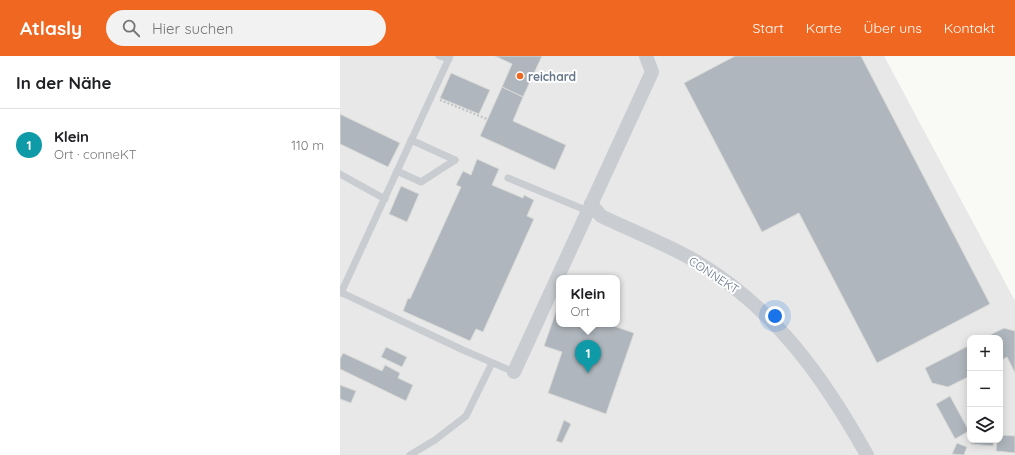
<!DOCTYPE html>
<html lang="de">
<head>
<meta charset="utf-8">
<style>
	body { margin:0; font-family:Quicksand,sans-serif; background:#f2f2f2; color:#202124 }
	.controls { position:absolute; right:12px; bottom:12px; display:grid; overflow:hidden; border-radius:8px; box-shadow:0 2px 10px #0003 }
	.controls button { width:36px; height:36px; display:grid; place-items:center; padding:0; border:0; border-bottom:1px solid #e0e0e0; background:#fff; color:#202124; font:20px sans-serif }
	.you { position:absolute; left:435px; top:260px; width:14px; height:14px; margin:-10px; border:3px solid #fff; border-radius:50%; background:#1a73e8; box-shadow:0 0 0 6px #1a73e833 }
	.badge { display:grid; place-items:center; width:26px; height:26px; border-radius:50%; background:#ef6720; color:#fff; font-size:13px; font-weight:700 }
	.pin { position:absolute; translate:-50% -33px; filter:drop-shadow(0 1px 2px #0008) }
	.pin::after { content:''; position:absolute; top:21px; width:14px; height:12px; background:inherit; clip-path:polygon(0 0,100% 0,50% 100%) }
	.popup { position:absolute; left:216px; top:219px; width:64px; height:52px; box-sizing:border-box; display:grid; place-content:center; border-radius:8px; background:#fff; filter:drop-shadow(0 1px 3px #0005); font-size:13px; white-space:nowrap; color:#757577 }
	.popup b { font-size:15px; color:#202124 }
	.popup::after { content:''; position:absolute; left:50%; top:100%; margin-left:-8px; border:8px solid transparent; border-top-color:#fff }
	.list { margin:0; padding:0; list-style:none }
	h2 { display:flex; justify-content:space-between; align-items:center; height:52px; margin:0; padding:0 16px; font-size:17px }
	h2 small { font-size:13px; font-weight:400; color:#757577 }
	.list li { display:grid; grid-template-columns:26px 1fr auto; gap:12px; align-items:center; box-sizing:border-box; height:72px; padding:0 16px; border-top:1px solid #e0e0e0 }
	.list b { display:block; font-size:15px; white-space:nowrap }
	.list p { margin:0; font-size:13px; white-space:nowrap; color:#757577 }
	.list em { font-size:13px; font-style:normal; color:#757577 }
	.icon { flex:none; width:22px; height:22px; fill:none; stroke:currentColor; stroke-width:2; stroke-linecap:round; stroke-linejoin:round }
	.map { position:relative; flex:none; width:675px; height:399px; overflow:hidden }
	header { display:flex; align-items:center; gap:24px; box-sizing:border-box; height:56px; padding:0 20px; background:#ef6720; color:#fff }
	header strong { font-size:19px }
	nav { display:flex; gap:22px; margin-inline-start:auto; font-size:14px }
	.search { width:280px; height:36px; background:#f2f2f2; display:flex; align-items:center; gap:10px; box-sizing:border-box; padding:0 14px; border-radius:22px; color:#757577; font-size:15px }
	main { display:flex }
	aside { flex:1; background:#fff }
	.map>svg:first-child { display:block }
</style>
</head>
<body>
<header>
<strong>Atlasly</strong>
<div class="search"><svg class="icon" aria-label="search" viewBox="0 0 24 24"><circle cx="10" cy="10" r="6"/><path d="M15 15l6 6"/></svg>Hier suchen</div>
<nav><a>Start</a><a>Karte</a><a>Über uns</a><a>Kontakt</a></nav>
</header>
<main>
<aside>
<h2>In der Nähe<small></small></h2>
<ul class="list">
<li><span class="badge" style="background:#0f9aa8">1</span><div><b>Klein</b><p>Ort · conneKT</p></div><em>110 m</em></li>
</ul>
</aside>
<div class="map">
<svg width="675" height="399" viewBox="0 0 675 399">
	<rect width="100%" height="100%" fill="#f9f9f6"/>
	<path fill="#e7e8e7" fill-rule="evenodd" d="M0 0H544L675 245V399H0ZM219 222H277V268H219ZM630 282H660V384H630Z"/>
	<g fill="#afb6bd" stroke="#dadbd8">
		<path d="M155 0H202L183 41 162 31 172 8Z"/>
		<path d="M395 0H521L650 248 537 307 459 157 422 176 344 27Z"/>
		<path d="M111 17 150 34 139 58 100 42Z"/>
		<path d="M162 31 183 41 173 65 226 89 215 114 140 80Z"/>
		<path d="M0 58 60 87 48 111 0 88Z"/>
		<path d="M137 103 159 113 152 129 183 142 184 139 194 144 187 160 194 163 143 276 136 273 130 285 63 255 68 242 70 243 121 131 116 129 123 115 131 119Z"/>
		<path d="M61 130 79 138 67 166 49 158Z"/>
		<path d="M218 250 219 268H268L294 277 266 358 208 337 222 296 204 290Z"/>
		<path d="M664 272 675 275V317L667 301 660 305V282H644Z"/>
		<path d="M630 289V320L608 331 592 327 585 312Z"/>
		<path d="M46 291 67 301 62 311 41 301Z"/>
		<path d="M3 297 42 315 45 309 60 317 58 322 73 329 66 345 0 313V303Z"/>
		<path d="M0 329 16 335 11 347 0 343Z"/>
		<path d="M610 340 629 375 615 383 596 348Z"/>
		<path d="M224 364 231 368 222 387 216 385Z"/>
		<path d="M660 379 675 380V397L656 395 657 384H660Z"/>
		<path d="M631 384H654L653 390 631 388Z"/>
		<path d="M617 387 627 391 624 399 612 398Z"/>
	</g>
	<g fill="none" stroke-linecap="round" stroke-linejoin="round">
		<path stroke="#c0c3c5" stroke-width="2" stroke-dasharray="2 2" stroke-linecap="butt" d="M100 44 147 63"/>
		<g stroke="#c9ccd0" stroke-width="7">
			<path d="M99 0 109 3"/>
			<path d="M71 84 115 104"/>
			<path d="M57 115 81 126 115 104"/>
			<path d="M0 118 45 143"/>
			<path d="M168 122 248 155"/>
			<path d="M0 236 123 294 174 316"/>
			<path d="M1 237 110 0"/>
			<path d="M70 399 95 384 126 360 152 307"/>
		</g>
		<g stroke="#c9ccd0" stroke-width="14">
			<path d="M251 148 261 160C292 175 331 190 359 207 436 254 484 322 527 399"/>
			<path d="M174 316 312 16 306 0"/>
		</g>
	</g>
	<circle fill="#ef6720" stroke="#fff" stroke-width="1.5" cx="180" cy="20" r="4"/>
	<g text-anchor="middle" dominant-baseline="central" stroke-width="4" stroke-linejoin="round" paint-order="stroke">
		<g font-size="12" font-weight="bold" fill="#667689" stroke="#fff" text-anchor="start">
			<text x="188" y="20">reichard</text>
		</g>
		<g font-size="12" fill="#667689" stroke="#fff">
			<text transform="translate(374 219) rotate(33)">CONNEKT</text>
		</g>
	</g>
</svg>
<div class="controls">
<button>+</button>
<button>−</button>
<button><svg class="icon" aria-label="layers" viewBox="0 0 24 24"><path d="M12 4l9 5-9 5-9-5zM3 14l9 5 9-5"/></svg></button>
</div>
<div class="you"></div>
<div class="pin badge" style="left:248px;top:317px;background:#0f9aa8">1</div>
<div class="popup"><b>Klein</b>Ort</div>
</div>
</main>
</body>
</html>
